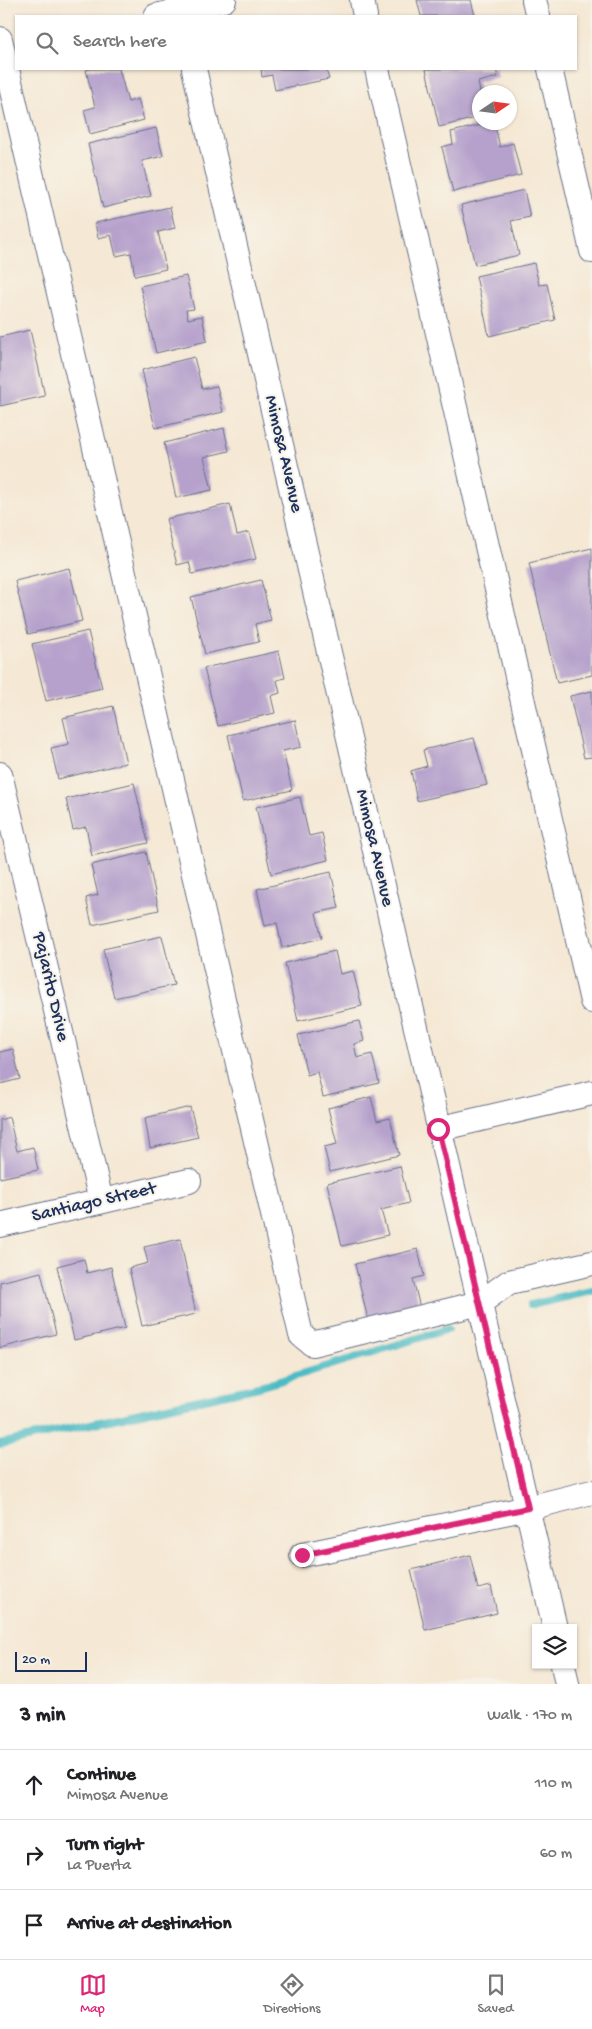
<!DOCTYPE html>
<html lang="en">
<head>
<meta charset="utf-8">
<style>
	body { margin:0; font-family:"Gochi Hand",sans-serif; background:#f2f2f2; color:#202124 }
	.controls { position:absolute; right:15px; bottom:15px; display:grid; overflow:hidden; border-radius:0px; box-shadow:0 1px 4px #0004 }
	.controls button { width:45px; height:45px; display:grid; place-items:center; padding:0; border:0; border-bottom:1px solid #e0e0e0; background:#fff; color:#202124; font:25px sans-serif }
	.compass { position:absolute; left:472px; top:85px; width:45px; height:45px; border-radius:50%; background:#fff; box-shadow:0 1px 4px #0004; rotate:77deg }
	.scale { position:absolute; left:15px; bottom:12px; width:72px; box-sizing:border-box; padding-left:5px; border:2px solid #1b2f5e; border-top:0; font-size:14px; line-height:18px; white-space:nowrap; color:#1b2f5e; -webkit-text-stroke:4px #f7f3e8; paint-order:stroke }
	.stop { position:absolute; width:15px; height:15px; margin:-11px; border:4px solid #db2777; border-radius:50%; background:#fff }
	.stop.end { background:#db2777; border-color:#fff; box-shadow:0 1px 5px #0008 }
	.list { margin:0; padding:0; list-style:none }
	h2 { display:flex; justify-content:space-between; align-items:center; height:65px; margin:0; padding:0 20px; font-size:21px }
	h2 small { font-size:16px; font-weight:400; color:#757577 }
	.list li { display:grid; grid-template-columns:32px 1fr auto; gap:15px; align-items:center; box-sizing:border-box; height:70px; padding:0 20px; border-top:1px solid #e0e0e0 }
	.list b { display:block; font-size:19px; white-space:nowrap }
	.list p { margin:0; font-size:16px; white-space:nowrap; color:#757577 }
	.list em { font-size:16px; font-style:normal; color:#757577 }
	.icon { flex:none; width:28px; height:28px; fill:none; stroke:currentColor; stroke-width:2; stroke-linecap:round; stroke-linejoin:round }
	.map { position:relative; flex:none; width:592px; height:1684px; overflow:hidden }
	.search { position:absolute; background:#fff; box-shadow:0 1px 4px #0004; left:15px; right:15px; top:15px; height:55px; display:flex; align-items:center; gap:12px; box-sizing:border-box; padding:0 18px; border-radius:0px; color:#757577; font-size:19px }
	.sheet { height:275px; background:#fff }
	nav { display:flex; justify-content:space-around; align-items:center; box-sizing:border-box; height:70px; border-top:1px solid #e0e0e0; background:#fff; font-size:14px; color:#757577 }
	nav a { display:grid; justify-items:center; gap:2px }
	nav .on { color:#db2777 }
	.map>svg:first-child { display:block }
</style>
</head>
<body>
<div class="map">
<svg width="592" height="1684" viewBox="0 0 592 1684">
	<rect width="100%" height="100%" fill="#f7f3e8"/>
	<filter id="ink" filterUnits="userSpaceOnUse"><feTurbulence type="fractalNoise" baseFrequency=".02" numOctaves="2"/><feDisplacementMap in="SourceGraphic" scale="10" xChannelSelector="R" yChannelSelector="G"/><feConvolveMatrix kernelMatrix="1 2 1 2 8 2 1 2 1" color-interpolation-filters="sRGB"/></filter>
	<filter id="wash" filterUnits="userSpaceOnUse"><feTurbulence type="fractalNoise" baseFrequency=".0096" numOctaves="4" result="noise"/><feDisplacementMap in="SourceGraphic" scale="20" xChannelSelector="R" yChannelSelector="G"/><feGaussianBlur stdDeviation="1.12" result="paint"/><feColorMatrix in="noise" values="0 0 0 0 0 0 0 0 0 0 0 0 0 0 0 0 0 1.4 0 .05"/><feComposite in="paint" operator="in"/></filter>
	<g filter="url(#wash)">
		<rect width="100%" height="100%" fill="#f5e8d4"/>
		<g fill="none" stroke-linecap="round" stroke-linejoin="round">
			<g stroke="#4cbbc5" stroke-width="8">
				<path d="M531 1305 592 1291"/>
				<path d="M0 1444 263 1386 448 1329"/>
			</g>
		</g>
		<g id="blocks">
			<g fill="#b6a1cc">
				<path d="M417 0H471L475 16H421Z"/>
				<path d="M91 69H119L128 102 138 99 144 120 90 134 84 110 95 107 86 70Z"/>
				<path d="M261 69H326L329 79 275 90 272 75 262 77Z"/>
				<path d="M426 69H496L498 77 478 82 480 92V117L439 127Z"/>
				<path d="M494 122 500 147 513 143 521 175 453 192 442 147 453 144 451 132Z"/>
				<path d="M156 128 163 156 142 161 151 196 103 208 88 144Z"/>
				<path d="M524 190 530 217 511 221 519 255 475 265 461 205Z"/>
				<path d="M170 207 175 228 158 232 166 269 135 276 131 253 116 256 111 235 98 238 95 223Z"/>
				<path d="M534 263 539 285 547 284 555 320 489 336 476 276Z"/>
				<path d="M186 276 194 309 186 310 188 319 202 316 207 341 156 353 140 286Z"/>
				<path d="M30 330 45 396 0 406V337Z"/>
				<path d="M194 357 202 389 217 386 223 412 155 428 142 370Z"/>
				<path d="M224 428 229 451 204 457 212 490 176 498 164 443Z"/>
				<path d="M230 504 237 535 249 532 256 559 192 574 189 562 177 565 166 519Z"/>
				<path d="M592 548V675L557 683 529 563Z"/>
				<path d="M69 568 82 621 28 634 15 581Z"/>
				<path d="M261 580 271 620 255 624 259 642 205 654 191 597Z"/>
				<path d="M88 631 102 688 46 701 32 644Z"/>
				<path d="M279 651 285 678 277 680 280 693 271 696 275 713 218 726 204 668Z"/>
				<path d="M592 691V757L584 758 570 696Z"/>
				<path d="M113 706 126 763 58 779 51 748 69 744 63 718Z"/>
				<path d="M295 720 301 747 283 751 292 790 243 801 228 735Z"/>
				<path d="M474 738 487 785 417 801 411 771 427 766 423 750Z"/>
				<path d="M134 783 148 843 92 856 86 827 73 830 66 799Z"/>
				<path d="M300 797 309 836 322 833 328 860 271 874 256 807Z"/>
				<path d="M146 852 159 910 92 925 86 898 98 895 91 865Z"/>
				<path d="M331 872 339 908 316 913 322 938 282 948 277 923 265 926 257 889Z"/>
				<path d="M162 936 174 985 114 998 103 949Z"/>
				<path d="M335 951 340 974 353 971 362 1006 298 1021 285 963Z"/>
				<path d="M359 1021 364 1041 354 1044 357 1058 372 1054 379 1083 323 1097 317 1072 307 1075 298 1035Z"/>
				<path d="M13 1049 20 1079 0 1084V1052Z"/>
				<path d="M371 1097 377 1121 390 1118 399 1155 330 1172 324 1147 337 1144 328 1108Z"/>
				<path d="M190 1107 198 1137 150 1148 145 1118Z"/>
				<path d="M9 1117 17 1151 33 1147 38 1170 0 1178V1120Z"/>
				<path d="M400 1166 409 1203 381 1210 388 1235 342 1246 327 1183Z"/>
				<path d="M180 1239 196 1314 142 1326 129 1268 148 1263 144 1247Z"/>
				<path d="M418 1249 424 1276 413 1279 420 1308 368 1320 355 1264Z"/>
				<path d="M84 1259 87 1273 111 1267 125 1328 74 1340 57 1266Z"/>
				<path d="M41 1272 56 1334 0 1348V1282Z"/>
				<path d="M470 1555 478 1589 491 1586 497 1613 425 1630 411 1570Z"/>
			</g>
		</g>
	</g>
	<g filter="url(#ink)">
		<use href="#blocks" fill-opacity="0" stroke="#677087" stroke-width="1"/>
		<g fill="none" stroke-linecap="round" stroke-linejoin="round">
			<g stroke="#677087" stroke-width="26">
				<g id="minor">
					<path d="M362 0 365 16"/>
					<path d="M534 0 538 16"/>
					<path d="M156 16 224 0"/>
					<path d="M0 39 301 1335 312 1344 480 1303 509 1282 592 1263"/>
					<path d="M194 69 555 1628"/>
					<path d="M377 69 592 1001"/>
					<path d="M550 69 592 251"/>
					<path d="M0 774 101 1201"/>
					<path d="M438 1129 592 1093"/>
					<path d="M0 1225 189 1181"/>
					<path d="M302 1555 528 1508 592 1492"/>
					<path d="M563 1665 567 1684"/>
				</g>
			</g>
			<use href="#minor" stroke="#fff" stroke-width="24"/>
		</g>
	</g>
	<g fill="none" stroke-linecap="round" stroke-linejoin="round" filter="url(#ink)">
		<path stroke="#db2777" stroke-width="6" d="M302 1555 528 1508 438 1129"/>
	</g>
	<g text-anchor="middle" dominant-baseline="central" stroke-width="4" stroke-linejoin="round" paint-order="stroke">
		<g font-size="19" fill="#1b2f5e" stroke="#f7f3e8">
			<text transform="translate(283 454) rotate(77)">Mimosa Avenue</text>
			<text transform="translate(374 848) rotate(77)">Mimosa Avenue</text>
			<text transform="translate(50 987) rotate(77)">Pajarito Drive</text>
			<text transform="translate(94 1203) rotate(-13)">Santiago Street</text>
		</g>
	</g>
</svg>
<div class="controls">
<button><svg class="icon" aria-label="layers" viewBox="0 0 24 24"><path d="M12 4l9 5-9 5-9-5zM3 14l9 5 9-5"/></svg></button>
</div>
<svg class="compass" viewBox="-18 -18 36 36"><path d="M0-13l5 13h-10z" fill="#e53935"/><path d="M0 13l5-13h-10z" fill="#757577"/></svg>
<div class="scale">20 m</div>
<div class="stop" style="left:438px;top:1129px"></div>
<div class="stop end" style="left:302px;top:1555px"></div>
<div class="search"><svg class="icon" aria-label="search" viewBox="0 0 24 24"><circle cx="10" cy="10" r="6"/><path d="M15 15l6 6"/></svg>Search here</div>
</div>
<section class="sheet">
<h2>3 min<small>Walk · 170 m</small></h2>
<ul class="list">
<li><svg class="icon" aria-label="ahead" viewBox="0 0 24 24"><path d="M12 20V5M6 11l6-6 6 6"/></svg><div><b>Continue</b><p>Mimosa Avenue</p></div><em>110 m</em></li>
<li><svg class="icon" aria-label="right" viewBox="0 0 24 24"><path d="M7 20v-9h11M14 6l5 5-5 5"/></svg><div><b>Turn right</b><p>La Puerta</p></div><em>60 m</em></li>
<li><svg class="icon" aria-label="arrive" viewBox="0 0 24 24"><path d="M6 21V4h12l-3 4 3 4H6"/></svg><div><b>Arrive at destination</b></div></li>
</ul>
</section>
<nav>
<a class="on"><svg class="icon" aria-label="map" viewBox="0 0 24 24"><path d="M3 6l6-2 6 2 6-2v14l-6 2-6-2-6 2zM9 4v14M15 6v14"/></svg>Map</a>
<a><svg class="icon" aria-label="directions" viewBox="0 0 24 24"><path d="M12 3l9 9-9 9-9-9zM9 14v-3h6M13 9l2 2-2 2"/></svg>Directions</a>
<a><svg class="icon" aria-label="saved" viewBox="0 0 24 24"><path d="M7 4h10v16l-5-4-5 4z"/></svg>Saved</a>
</nav>
</body>
</html>
